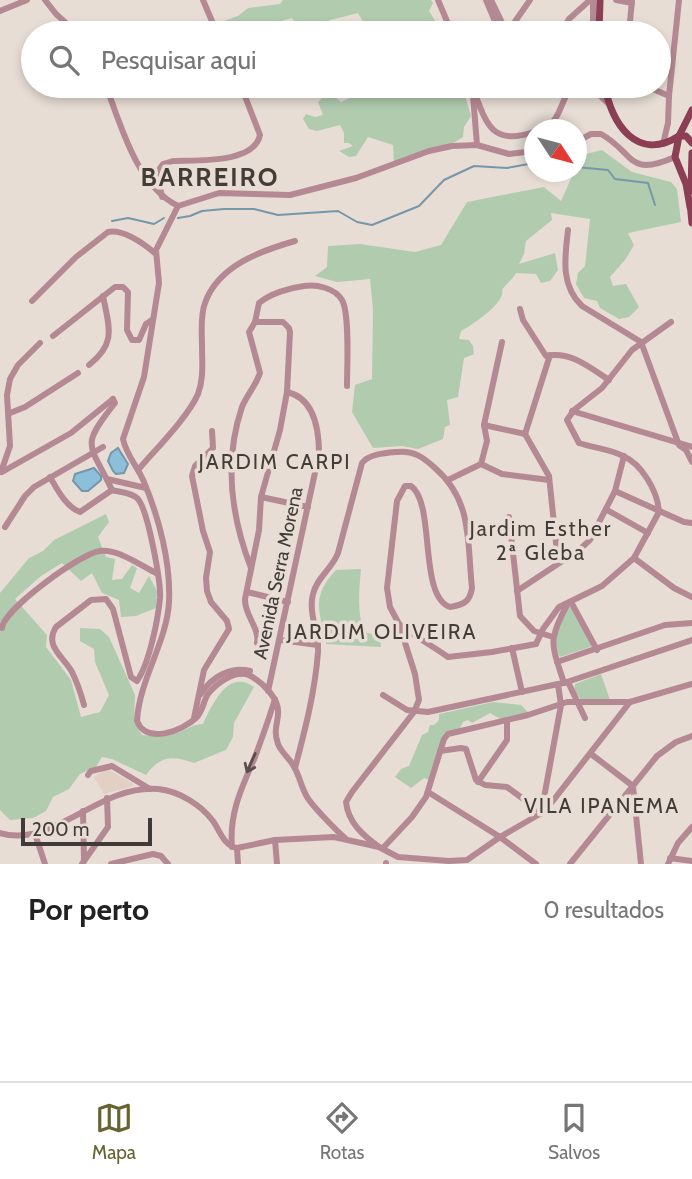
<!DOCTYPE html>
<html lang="pt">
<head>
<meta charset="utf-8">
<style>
	body { margin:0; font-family:Cabin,sans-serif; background:#f6f6f6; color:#222 }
	.compass { position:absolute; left:524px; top:119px; width:63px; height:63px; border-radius:50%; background:#fff; box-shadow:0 4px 10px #0003; rotate:126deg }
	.scale { position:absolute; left:21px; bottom:18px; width:131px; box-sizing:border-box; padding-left:7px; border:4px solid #3f3b38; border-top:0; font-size:19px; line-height:24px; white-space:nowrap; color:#3f3b38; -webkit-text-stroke:5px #e7ddd5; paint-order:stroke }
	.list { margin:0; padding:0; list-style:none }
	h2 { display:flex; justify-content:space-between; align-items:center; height:91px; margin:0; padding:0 28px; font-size:30px }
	h2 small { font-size:23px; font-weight:400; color:#767676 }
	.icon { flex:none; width:38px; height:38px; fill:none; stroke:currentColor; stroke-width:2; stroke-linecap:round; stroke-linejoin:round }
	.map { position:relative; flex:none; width:692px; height:864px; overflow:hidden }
	.search { position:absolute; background:#fff; box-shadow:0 4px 10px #0003; left:21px; right:21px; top:21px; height:77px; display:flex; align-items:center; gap:18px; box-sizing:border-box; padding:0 24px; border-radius:38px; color:#767676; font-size:26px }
	.sheet { height:217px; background:#fff }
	nav { display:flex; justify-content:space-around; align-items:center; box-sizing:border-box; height:98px; border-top:2px solid #e0e0e0; background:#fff; font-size:19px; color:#767676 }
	nav a { display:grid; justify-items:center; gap:4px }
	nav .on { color:#67622f }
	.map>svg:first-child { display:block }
</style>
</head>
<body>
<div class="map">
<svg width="692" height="864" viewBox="0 0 692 864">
	<rect width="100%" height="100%" fill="#e7ddd5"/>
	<path fill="#e1d0c3" d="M107 769 133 783V786L104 794 94 777Z"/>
	<g fill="#b1cbaf">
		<path d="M283 0H431L433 3 429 11 443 33H369L363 29 365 25 358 13 330 20 325 25 327 32 309 28 305 33H302L292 18 267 25 268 33H220L215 24 238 16 248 8 280 4Z"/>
		<path d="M350 86H462L471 116 464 127 463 137 455 142 394 164 393 145 368 137 356 156 349 157 339 151 353 146 349 143H344V133L340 125 317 131 309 129 303 119 306 114 315 117 323 115 318 102 329 92 341 102 352 97Z"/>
		<path d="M602 150 632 172 671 182 677 189 681 222 628 233 634 245 625 260 610 277 613 286 626 284 639 307 629 317 619 319 600 308 597 301 584 298 576 284 578 273 585 266 590 219 551 213 552 220 526 241 524 254 519 264 555 253 558 270 550 281 541 283 536 274 516 273C513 279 509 281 505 286 499 293 505 289 501 297 496 309 472 325 461 331L459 339 469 340 473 346 474 354 464 358 458 397 447 400 450 425 445 427 443 439 418 449 402 446 373 448 352 412 355 385 372 379 373 309 370 279 337 282 315 276 327 267 328 246 360 244 415 252 441 245 467 202 544 187 561 201 574 172H576L582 155Z"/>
		<path d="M106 514 109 522 98 537 106 557 115 559 112 580 122 579 132 565 137 568 130 588 139 593 149 576 157 591 156 608 136 616 121 617 119 600 102 593 92 573 81 581 62 563 41 576 15 599 47 635 46 647 71 680 81 717 100 712 109 695 95 662 94 649 80 641V628L100 629 109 637 135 695 134 722 142 735C151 737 174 735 182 731 192 727 191 725 203 724 212 705 228 668 254 687L234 723 233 737 226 750 194 763C172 755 160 756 146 775L112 759 102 757 96 767 80 774 69 789 53 797 46 811 33 818 10 820 0 810V593L29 558 43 551 54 540Z"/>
		<path d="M361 569C359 591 357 611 364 632L380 636 381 647 326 644C320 610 310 598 336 570Z"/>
		<path d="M567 607H571L593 646 560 657C551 641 560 623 567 607Z"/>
		<path d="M601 674 610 700H581L574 690 575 684Z"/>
		<path d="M493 702 521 705 529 713 502 720 490 713 472 723 468 720 463 722 460 729 445 735 430 780 424 778 411 788 395 777 401 769 409 766 422 735 428 732 430 725H434L439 720V714Z"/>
	</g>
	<g fill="#8cbfd9" stroke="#7597a9" stroke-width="2">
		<path d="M118 448 128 464 124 473 116 474 113 471 108 461 111 453Z"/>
		<path d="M94 468 101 476V480L88 491H82L73 481 75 474Z"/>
	</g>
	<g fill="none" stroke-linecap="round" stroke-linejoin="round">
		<g stroke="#7597a9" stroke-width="2">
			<path d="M576 167 608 170 615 179 648 183 655 205"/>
			<path d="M178 218 190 216 202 211 224 209H254L278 215 338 211 357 222 372 225 419 206 444 180 474 166 507 168 534 163"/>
			<path d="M112 221 128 218 154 224 164 218"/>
		</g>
		<g stroke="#b58993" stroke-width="6">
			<path d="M45 0 56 14 77 33"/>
			<path d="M203 0 217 33"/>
			<path d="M438 0 452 33"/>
			<path d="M486 0 500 33"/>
			<path d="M491 0 507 33 530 0"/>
			<path d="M616 0 632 3"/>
			<path d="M0 11 27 0"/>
			<path d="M560 33 569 19 590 0"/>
			<path d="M593 33V0"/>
			<path d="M629 33 632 0"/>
			<path d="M106 86C121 126 137 186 178 206"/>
			<path d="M472 86C486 122 490 147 534 132"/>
			<path d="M584 86 595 91 609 104"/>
			<path d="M646 86 669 96"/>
			<path d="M244 94 264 86"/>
			<path d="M473 95 477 145"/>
			<path d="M541 130C565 120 558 96 576 86"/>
			<path d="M576 142 591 134H601C635 153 627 178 675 157"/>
			<path d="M663 144 668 123 669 96 679 0"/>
			<path d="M162 197 157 173 163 164 173 161C197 160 254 164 260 135L241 86"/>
			<path d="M178 206 156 250 159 283 144 377 123 439C126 455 138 467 144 482 159 518 171 563 169 602 167 642 139 680 137 721 146 745 182 731 196 718 203 711 203 702 208 694 216 684 232 672 245 674 252 675 257 680 263 685 292 713 269 720 278 744 281 752 289 758 293 765 299 774 301 786 306 795 310 804 337 831 345 838"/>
			<path d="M178 206 219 193 290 195 356 178 429 151 452 146 477 145 509 154 534 151"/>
			<path d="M568 230C565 257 560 285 582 306L641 342 679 445 686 450 692 462"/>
			<path d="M32 301 76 257 108 232C124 229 144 244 156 254"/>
			<path d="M520 309 523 320 546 356C571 351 589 367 609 380"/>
			<path d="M255 322H283L289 328 290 332 287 392 280 430 261 497 259 530 245 599C244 615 260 628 257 643"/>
			<path d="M53 336 115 287H123L128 292 127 330 132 340H139L146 324 152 320"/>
			<path d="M89 365C117 343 109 327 103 296"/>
			<path d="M572 411 692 447"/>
			<path d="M10 413 25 407 78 373"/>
			<path d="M484 425 525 434"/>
			<path d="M525 434 549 476 558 562"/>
			<path d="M525 434 550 355"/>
			<path d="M481 464 487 441 484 425 502 342"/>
			<path d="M138 470C155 450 188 417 198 394 204 378 202 362 202 346 202 333 200 316 205 303 218 266 260 251 295 241"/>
			<path d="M1 472 10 446 7 395 10 379 18 365 40 343"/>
			<path d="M2 472 71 433 113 399"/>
			<path d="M50 477C57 489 66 507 80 512L112 490"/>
			<path d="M107 479 146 488"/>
			<path d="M448 480 481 464 502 474 549 480"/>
			<path d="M615 491 684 522 692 523"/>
			<path d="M261 497 308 507"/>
			<path d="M607 510 648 533"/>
			<path d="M509 517 520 616 534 631 553 637"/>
			<path d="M5 527 25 496 34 487 103 447"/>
			<path d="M634 558 674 588 692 597"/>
			<path d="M251 568C231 516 224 460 242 407 247 395 256 385 260 373L249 332 255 322 259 303C270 294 288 288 304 286 316 284 335 288 342 300 350 314 347 367 347 386"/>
			<path d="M517 591 579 550 590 540 615 491 624 456"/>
			<path d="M247 592 288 602"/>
			<path d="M571 602 597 650"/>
			<path d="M399 624C414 636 431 645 448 657L492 652 536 644"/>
			<path d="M2 628C4 609 81 553 100 551 118 549 140 565 156 573"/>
			<path d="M280 640 318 645"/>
			<path d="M536 644 543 629 559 607 602 586 634 558 659 512C658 492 642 464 623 456 610 449 594 448 579 443L567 420 574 410 602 388 632 350 671 322"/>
			<path d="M512 648 522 692"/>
			<path d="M557 662 665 625 692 623"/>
			<path d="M568 682 585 718"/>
			<path d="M564 683 692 640"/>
			<path d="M268 691 319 454C319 429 314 398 287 392"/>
			<path d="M201 694C211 677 231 666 250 671"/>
			<path d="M383 695 407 710 428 712 558 684"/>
			<path d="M84 705C81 694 77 682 72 672 63 656 44 646 56 627L91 600 106 599 113 609 131 677 137 681C149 664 158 620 160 598 161 583 148 508 137 498 132 493 119 492 112 490 90 443 79 448 115 403L113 399"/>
			<path d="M194 718 204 670 229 629 227 621 211 602 207 591 206 578 210 552 203 531 192 476 195 466 213 448 212 431"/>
			<path d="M440 751 461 748 466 749 476 780 485 785 507 787 541 812"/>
			<path d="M591 754 633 786"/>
			<path d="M295 768C305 730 315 692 318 652 319 633 308 613 313 594 317 577 332 569 338 553L362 463C369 454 385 453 397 452 413 450 423 457 435 468 473 501 467 542 472 588 470 602 463 605 450 607 418 596 436 504 411 486H405L397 501 387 588 390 607 399 624 415 674 419 700 414 712 352 792 346 802C348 823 364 836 379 847"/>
			<path d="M88 775 91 771 112 766 150 789"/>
			<path d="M478 782 507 740V720"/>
			<path d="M633 786 641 864"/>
			<path d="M428 792 500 837 536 864"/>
			<path d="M83 811 84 861"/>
			<path d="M541 814 561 705 558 684 564 683C552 645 547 642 567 605"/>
			<path d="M0 833C53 849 99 784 158 789 179 791 201 805 213 821 220 831 224 846 237 848"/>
			<path d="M35 834 45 864"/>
			<path d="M275 840 277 864"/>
			<path d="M232 847C229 813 242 787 255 757 262 738 269 719 275 699"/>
			<path d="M237 848 275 840 334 837 379 847 398 857 449 861 467 860 500 837 545 811 630 702"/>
			<path d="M237 848 238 864"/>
			<path d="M383 848 412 817 426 797 444 739 448 734 528 715 567 702H630L692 684"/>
			<path d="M670 858 692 861"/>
			<path d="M82 864 108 827 107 798"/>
			<path d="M111 864 153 854 161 856 168 864"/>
			<path d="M386 864V863"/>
			<path d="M570 864 657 756 676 742 692 736"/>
			<path d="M668 864 678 843 692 827"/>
		</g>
		<g stroke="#8b3e54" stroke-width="7">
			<path d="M599 33 600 0"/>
			<path d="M605 86C611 123 637 163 679 136"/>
			<path d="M679 136H686L692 143"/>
			<path d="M691 191 692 153"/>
			<path d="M690 203 692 223"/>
			<path d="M690 207 686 184 675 157 679 136 692 110"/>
		</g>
	</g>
	<defs><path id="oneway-shaft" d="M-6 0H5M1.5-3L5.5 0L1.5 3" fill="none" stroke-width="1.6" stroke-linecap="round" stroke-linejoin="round" transform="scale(1.75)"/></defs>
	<use stroke="#5c4e4f" href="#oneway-shaft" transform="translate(251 763) rotate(114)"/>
	<g text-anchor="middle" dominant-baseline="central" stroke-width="7" stroke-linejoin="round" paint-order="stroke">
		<g font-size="19" fill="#3f3b38" stroke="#e7ddd5">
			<text transform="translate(278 573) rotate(-78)">Avenida Serra Morena</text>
		</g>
		<g font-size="21" letter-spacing="2" fill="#443c36" stroke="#e7ddd5">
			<text x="275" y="461">JARDIM CARPI</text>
			<text x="541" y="528">Jardim Esther<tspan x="541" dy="24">2ª Gleba</tspan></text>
			<text x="382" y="631">JARDIM OLIVEIRA</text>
			<text x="602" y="805">VILA IPANEMA</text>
		</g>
		<g font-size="26" font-weight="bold" letter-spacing="2" fill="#443c36" stroke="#e7ddd5">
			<text x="210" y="177">BARREIRO</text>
		</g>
	</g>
</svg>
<svg class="compass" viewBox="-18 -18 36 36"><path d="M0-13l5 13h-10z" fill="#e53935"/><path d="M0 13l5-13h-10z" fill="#767676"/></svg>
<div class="scale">200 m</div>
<div class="search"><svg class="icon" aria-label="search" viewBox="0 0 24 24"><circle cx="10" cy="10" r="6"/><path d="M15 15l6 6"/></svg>Pesquisar aqui</div>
</div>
<section class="sheet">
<h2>Por perto<small>0 resultados</small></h2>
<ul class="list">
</ul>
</section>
<nav>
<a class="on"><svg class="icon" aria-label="map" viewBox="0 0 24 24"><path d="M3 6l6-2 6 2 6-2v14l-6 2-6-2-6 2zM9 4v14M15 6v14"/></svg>Mapa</a>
<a><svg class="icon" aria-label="directions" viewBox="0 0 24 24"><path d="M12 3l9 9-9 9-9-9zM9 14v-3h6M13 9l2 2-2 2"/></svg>Rotas</a>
<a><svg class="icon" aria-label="saved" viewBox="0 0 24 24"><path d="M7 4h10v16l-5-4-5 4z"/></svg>Salvos</a>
</nav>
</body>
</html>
